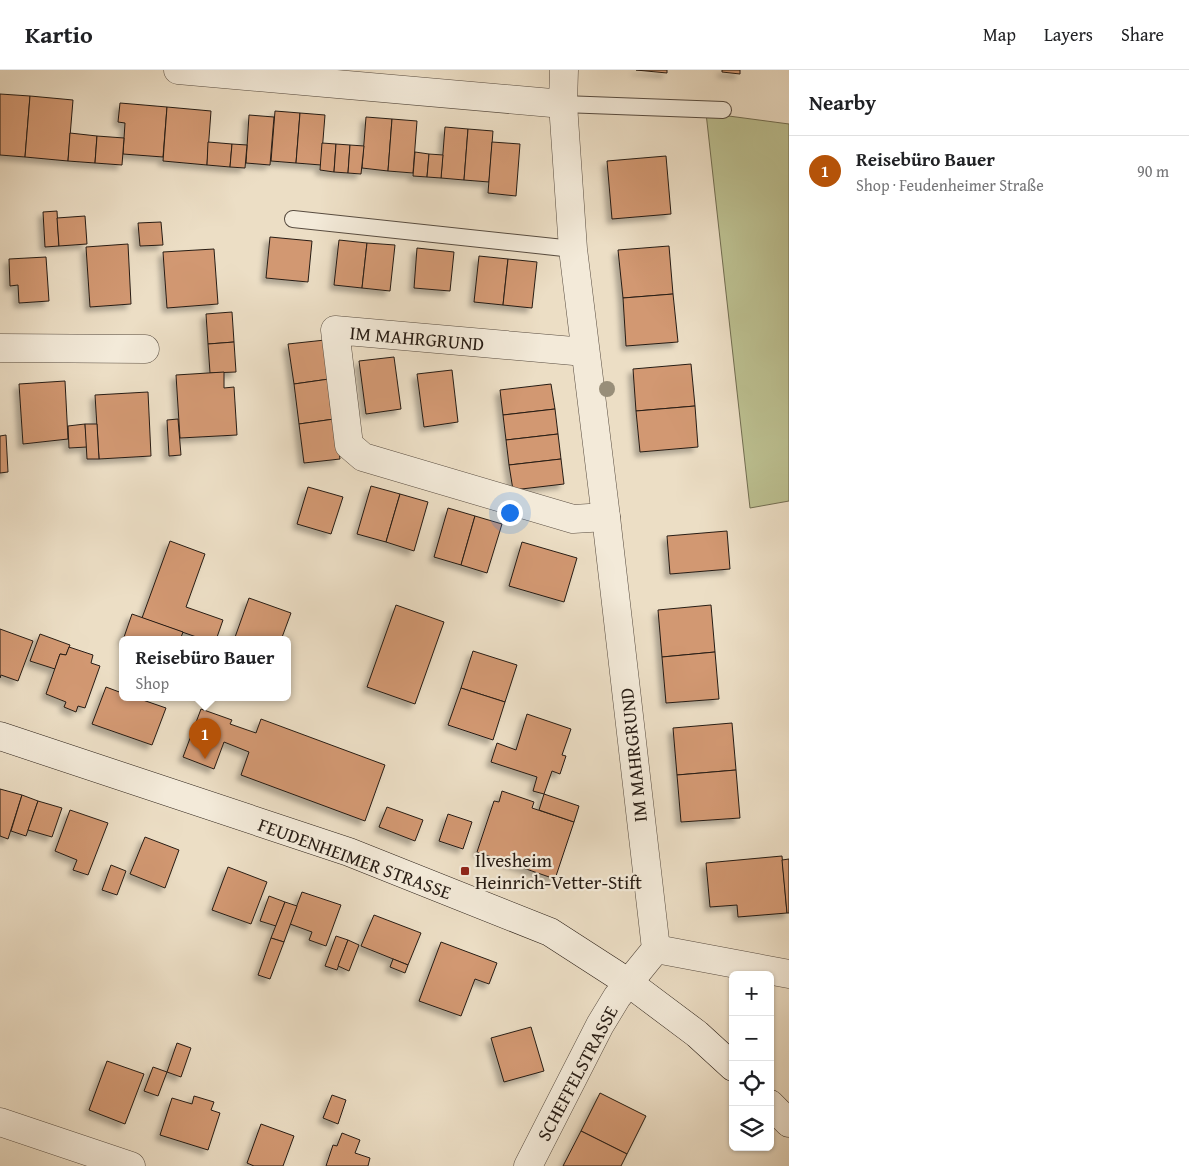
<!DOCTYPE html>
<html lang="en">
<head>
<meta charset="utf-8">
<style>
	body { margin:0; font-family:"Gentium Book Plus",serif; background:#f6f6f6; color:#202124 }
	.controls { position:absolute; right:15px; bottom:15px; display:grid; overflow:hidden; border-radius:8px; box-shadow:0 1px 4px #0004 }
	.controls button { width:45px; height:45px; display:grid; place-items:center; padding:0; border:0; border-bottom:1px solid #e0e0e0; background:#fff; color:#202124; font:25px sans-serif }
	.you { position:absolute; left:509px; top:442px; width:18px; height:18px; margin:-12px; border:4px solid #fff; border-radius:50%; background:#1a73e8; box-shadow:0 0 0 8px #1a73e833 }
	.badge { display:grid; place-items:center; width:32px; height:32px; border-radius:50%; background:#b45309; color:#fff; font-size:16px; font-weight:700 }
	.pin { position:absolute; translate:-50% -41px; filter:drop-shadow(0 1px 2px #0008) }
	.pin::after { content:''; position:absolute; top:26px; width:18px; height:15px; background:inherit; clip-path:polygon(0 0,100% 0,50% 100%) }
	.popup { position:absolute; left:119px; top:566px; width:172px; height:65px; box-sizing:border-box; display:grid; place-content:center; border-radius:8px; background:#fff; filter:drop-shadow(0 1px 4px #0005); font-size:16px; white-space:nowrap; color:#757577 }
	.popup b { font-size:19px; color:#202124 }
	.popup::after { content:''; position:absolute; left:50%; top:100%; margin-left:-10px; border:10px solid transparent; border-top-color:#fff }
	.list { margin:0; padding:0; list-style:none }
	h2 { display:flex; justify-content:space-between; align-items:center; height:65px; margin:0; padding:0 20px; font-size:21px }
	h2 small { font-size:16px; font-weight:400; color:#757577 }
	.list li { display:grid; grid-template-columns:32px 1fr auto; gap:15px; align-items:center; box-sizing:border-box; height:70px; padding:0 20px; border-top:1px solid #e0e0e0 }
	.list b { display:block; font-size:19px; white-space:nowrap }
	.list p { margin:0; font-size:16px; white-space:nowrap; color:#757577 }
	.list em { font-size:16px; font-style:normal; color:#757577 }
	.icon { flex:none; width:28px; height:28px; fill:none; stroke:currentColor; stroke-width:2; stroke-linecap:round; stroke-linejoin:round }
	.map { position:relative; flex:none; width:789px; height:1096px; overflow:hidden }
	header { display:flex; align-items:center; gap:30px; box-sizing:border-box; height:70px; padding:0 25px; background:#fff; border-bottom:1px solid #e0e0e0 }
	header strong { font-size:24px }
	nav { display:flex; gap:28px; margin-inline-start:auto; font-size:18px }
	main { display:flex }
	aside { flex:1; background:#fff }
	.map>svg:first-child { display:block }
</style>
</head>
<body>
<header>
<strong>Kartio</strong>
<nav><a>Map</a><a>Layers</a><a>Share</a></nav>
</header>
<main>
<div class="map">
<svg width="789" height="1096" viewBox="0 0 789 1096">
	<defs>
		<filter id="shadow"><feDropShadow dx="-4.5" dy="4.5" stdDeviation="2.5" flood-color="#0004"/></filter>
	</defs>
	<rect width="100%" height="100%" fill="#ecdec5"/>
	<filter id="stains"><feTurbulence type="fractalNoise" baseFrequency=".004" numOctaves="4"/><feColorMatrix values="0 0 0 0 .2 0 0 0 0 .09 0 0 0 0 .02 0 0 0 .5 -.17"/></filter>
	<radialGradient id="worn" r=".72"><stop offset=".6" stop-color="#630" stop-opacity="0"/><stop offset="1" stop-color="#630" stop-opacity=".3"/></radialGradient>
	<path fill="#bcc091" stroke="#726e52" d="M706 43 789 54V431L750 438Z"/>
	<g fill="#d29872" stroke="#271c14" filter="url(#shadow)">
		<path d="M636 0H667V3Z"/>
		<path d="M722 0H740V4L722 2Z"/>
		<path d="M0 24 30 26 25 87 0 85Z"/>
		<path d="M30 26 73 30 68 91 25 87Z"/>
		<path d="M120 33 167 37 163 87 123 84 125 53 118 52Z"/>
		<path d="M167 37 211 41 207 95 163 91Z"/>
		<path d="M275 41 300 43 296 93 271 91Z"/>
		<path d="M300 43 325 45 321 95 296 93Z"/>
		<path d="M249 45 274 47 270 95 246 93Z"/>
		<path d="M366 47 392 49 388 101 362 98Z"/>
		<path d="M392 49 417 51 413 103 388 101Z"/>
		<path d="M445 57 468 59 464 110 441 108Z"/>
		<path d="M468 59 493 61 489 112 464 110Z"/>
		<path d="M70 63 97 66 95 93 68 91Z"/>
		<path d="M97 66 124 68 122 95 95 93Z"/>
		<path d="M208 72 232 74 230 97 207 95Z"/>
		<path d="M492 72 520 74 516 126 488 123Z"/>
		<path d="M322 73 336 74 334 102 320 100Z"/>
		<path d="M232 74 247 75 245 98 230 97Z"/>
		<path d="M336 74 350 75 348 103 334 102Z"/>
		<path d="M350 75 364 76 361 104 348 103Z"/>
		<path d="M415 82 429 84 427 107 413 106Z"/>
		<path d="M429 84 443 85 441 108 427 107Z"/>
		<path d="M666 86 671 144 612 149 607 91Z"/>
		<path d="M57 141 59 176 45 177 43 142Z"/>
		<path d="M85 146 87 174 59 176 57 148Z"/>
		<path d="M161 152 163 175 140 176 138 153Z"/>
		<path d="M270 167 312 171 308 212 266 208Z"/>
		<path d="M339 170 367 173 362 218 334 215Z"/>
		<path d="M367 173 395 175 390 221 362 218Z"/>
		<path d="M128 174 131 234 90 237 86 177Z"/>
		<path d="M669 176 673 224 623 228 618 180Z"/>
		<path d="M417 178 454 182 450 221 414 218Z"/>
		<path d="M214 179 218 234 167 238 163 182Z"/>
		<path d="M479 186 508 189 503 235 474 232Z"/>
		<path d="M46 187 49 231 19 233 18 215 10 216 9 189Z"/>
		<path d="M508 189 537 192 532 238 503 235Z"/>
		<path d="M673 224 678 272 626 276 623 228Z"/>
		<path d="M232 242 234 272 208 274 206 244Z"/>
		<path d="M325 270 329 309 294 314 288 274Z"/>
		<path d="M234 272 236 302 210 303 208 274Z"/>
		<path d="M394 287 401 339 366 344 359 291Z"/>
		<path d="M691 294 695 336 636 341 633 299Z"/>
		<path d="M452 300 458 352 424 357 417 304Z"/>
		<path d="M224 302V318L234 317 237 365 180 368 176 305Z"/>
		<path d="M329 309 334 349 299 354 294 314Z"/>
		<path d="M65 311 68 369 23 374 19 314Z"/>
		<path d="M551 314 555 339 503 345 500 320Z"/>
		<path d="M148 322 151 386 99 389 95 325Z"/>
		<path d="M695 336 698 377 640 382 636 341Z"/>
		<path d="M555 339 558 364 506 370 503 345Z"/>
		<path d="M178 349 181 385 169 386 167 350Z"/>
		<path d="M334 349 340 389 304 393 299 354Z"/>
		<path d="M85 354 87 377 69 378 68 356Z"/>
		<path d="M85 354H97L99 389H87Z"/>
		<path d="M558 364 561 389 509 395 506 370Z"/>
		<path d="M6 365 8 402 0 403V366Z"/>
		<path d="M561 389 564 414 513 420 509 395Z"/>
		<path d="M371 416 400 424 386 472 357 464Z"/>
		<path d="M308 417 343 427 331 464 297 454Z"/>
		<path d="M400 424 428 432 414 481 386 472Z"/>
		<path d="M448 438 475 446 461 495 434 487Z"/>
		<path d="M475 446 502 454 487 503 461 495Z"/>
		<path d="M727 461 730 499 670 504 667 466Z"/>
		<path d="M170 471 205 484 186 537 223 550 216 570H205L142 548Z"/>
		<path d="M522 472 577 488 564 532 509 516Z"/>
		<path d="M249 528 291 543 281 570H234Z"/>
		<path d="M396 535 444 552 415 634 367 617Z"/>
		<path d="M711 535 715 582 662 587 658 540Z"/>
		<path d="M132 544 183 562 180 570H123Z"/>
		<path d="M0 559 33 571 18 611 1 605 0 608Z"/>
		<path d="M40 564 70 575 66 585 60 584 55 599 30 591Z"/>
		<path d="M69 577 93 585 91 593 100 596 85 638 78 636 76 642 64 637 66 632 46 624 60 584 66 585Z"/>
		<path d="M473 581 517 595 505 632 461 618Z"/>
		<path d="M715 582 719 629 666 633 662 587Z"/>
		<path d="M106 617 122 623V628H137L166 638 152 675 92 654Z"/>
		<path d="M461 618 505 632 493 670 448 655Z"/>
		<path d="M201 639 232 650 230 654 256 663 261 649 385 695 365 751 241 705 249 682 224 672 214 699 183 687Z"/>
		<path d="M527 644 571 659 562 685 566 686 560 704 552 701 544 724 533 721 537 707 491 692 497 673 516 680Z"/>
		<path d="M732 653 736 700 677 705 673 658Z"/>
		<path d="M736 700 740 748 681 752 677 705Z"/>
		<path d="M0 719 22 725 8 769 0 766Z"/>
		<path d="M502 721 534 732 532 738 574 752 555 809 477 782 494 731 499 732Z"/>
		<path d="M544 724 579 736 574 752 539 740Z"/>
		<path d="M22 725 38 731 26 766 11 761Z"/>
		<path d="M38 731 62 738 52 767 28 760Z"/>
		<path d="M387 737 423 750 415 771 379 757Z"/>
		<path d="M70 740 108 753 88 805 73 800 77 790 55 781Z"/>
		<path d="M448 744 472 752 463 779 439 771Z"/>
		<path d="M145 767 179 780 165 818 130 804Z"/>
		<path d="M782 786 787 843 738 847 737 835 710 837 706 793Z"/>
		<path d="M789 789V843H787L782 790Z"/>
		<path d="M111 795 126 801 117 825 102 820Z"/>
		<path d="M228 797 267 812 251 854 212 840Z"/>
		<path d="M302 822 341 835 326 876 309 870 312 862 290 854Z"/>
		<path d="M269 826 285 832 276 856 260 851Z"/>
		<path d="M285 832 297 836 284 872 271 868Z"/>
		<path d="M374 845 421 863 408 895 361 876Z"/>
		<path d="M336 866 348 870 337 900 325 896Z"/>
		<path d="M271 868 284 872 270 909 258 905Z"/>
		<path d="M348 870 359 875 349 901 338 896Z"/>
		<path d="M441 872 497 893 489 914 475 909 461 946 419 931Z"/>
		<path d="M393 889 408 895 405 903 390 897Z"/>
		<path d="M531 957 544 1001 504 1012 491 968Z"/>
		<path d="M177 973 191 978 181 1007 167 1002Z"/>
		<path d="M107 991 144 1004 125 1054 89 1040Z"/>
		<path d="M153 997 167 1002 158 1026 144 1021Z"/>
		<path d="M600 1023 646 1046 627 1084 581 1061Z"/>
		<path d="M332 1025 346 1030 338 1054 323 1048Z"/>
		<path d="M194 1026 214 1032 211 1040 220 1043 208 1080 160 1065 172 1028 192 1034Z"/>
		<path d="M261 1054 294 1066 283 1096H254L247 1093Z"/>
		<path d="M581 1061 627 1084 621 1096H563Z"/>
		<path d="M342 1063 360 1070 355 1083 370 1088 368 1096H326L333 1075 337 1076Z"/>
	</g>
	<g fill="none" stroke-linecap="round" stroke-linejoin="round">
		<g stroke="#584c40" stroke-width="18">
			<g id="service">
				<path d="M563 34 723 40"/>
				<path d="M293 149 573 179"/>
			</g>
		</g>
		<g stroke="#584c40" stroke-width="29">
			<g id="minor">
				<path d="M178 0 563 34"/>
				<path d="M0 278 145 279"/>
				<path d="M585 282 335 260 349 375 363 387 573 449 606 447"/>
				<path d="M656 879 789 904"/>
				<path d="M0 1052 131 1096"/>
				<path d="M528 1096 600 955 617 927 656 879 606 447 573 179 563 34 564 0"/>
			</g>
		</g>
		<g stroke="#271c14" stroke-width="29">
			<g id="secondary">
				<path d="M0 666 349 782 550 862 629 913 697 964 733 997"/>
				<path d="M770 1034 789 1053"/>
			</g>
		</g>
		<use href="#service" stroke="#f3ead9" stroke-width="16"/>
		<use href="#minor" stroke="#f3ead9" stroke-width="28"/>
		<use href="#secondary" stroke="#f3ead9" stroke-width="28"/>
	</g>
	<circle fill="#988e79" cx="607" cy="319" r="8"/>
	<rect fill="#8f2418" stroke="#f3ead9" stroke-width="2" x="460" y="796" width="10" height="10" rx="2.5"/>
	<g text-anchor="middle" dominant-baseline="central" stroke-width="4.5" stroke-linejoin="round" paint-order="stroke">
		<g font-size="19" fill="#271c14" stroke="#f3ead9">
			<text transform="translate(417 268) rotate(5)">IM MAHRGRUND</text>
			<text transform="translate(633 685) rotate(-96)">IM MAHRGRUND</text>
			<text transform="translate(355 788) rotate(20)">FEUDENHEIMER STRASSE</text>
			<text transform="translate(577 1003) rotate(-62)">SCHEFFELSTRASSE</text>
		</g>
		<g font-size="19" fill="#271c14" stroke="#f3ead9" text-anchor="start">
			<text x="475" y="790">Ilvesheim<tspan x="475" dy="22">Heinrich-Vetter-Stift</tspan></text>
		</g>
	</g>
	<rect width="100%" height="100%" filter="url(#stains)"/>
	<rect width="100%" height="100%" fill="url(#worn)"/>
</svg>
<div class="controls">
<button>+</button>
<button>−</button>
<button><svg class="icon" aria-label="locate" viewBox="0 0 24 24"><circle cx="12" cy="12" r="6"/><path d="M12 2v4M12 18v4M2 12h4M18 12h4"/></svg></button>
<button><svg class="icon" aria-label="layers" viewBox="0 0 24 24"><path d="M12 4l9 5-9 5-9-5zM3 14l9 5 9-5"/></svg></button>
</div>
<div class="you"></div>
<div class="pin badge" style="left:205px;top:689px">1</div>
<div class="popup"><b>Reisebüro Bauer</b>Shop</div>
</div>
<aside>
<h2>Nearby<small></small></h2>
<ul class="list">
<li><span class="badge">1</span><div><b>Reisebüro Bauer</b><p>Shop · Feudenheimer Straße</p></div><em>90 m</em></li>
</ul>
</aside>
</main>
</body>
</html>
